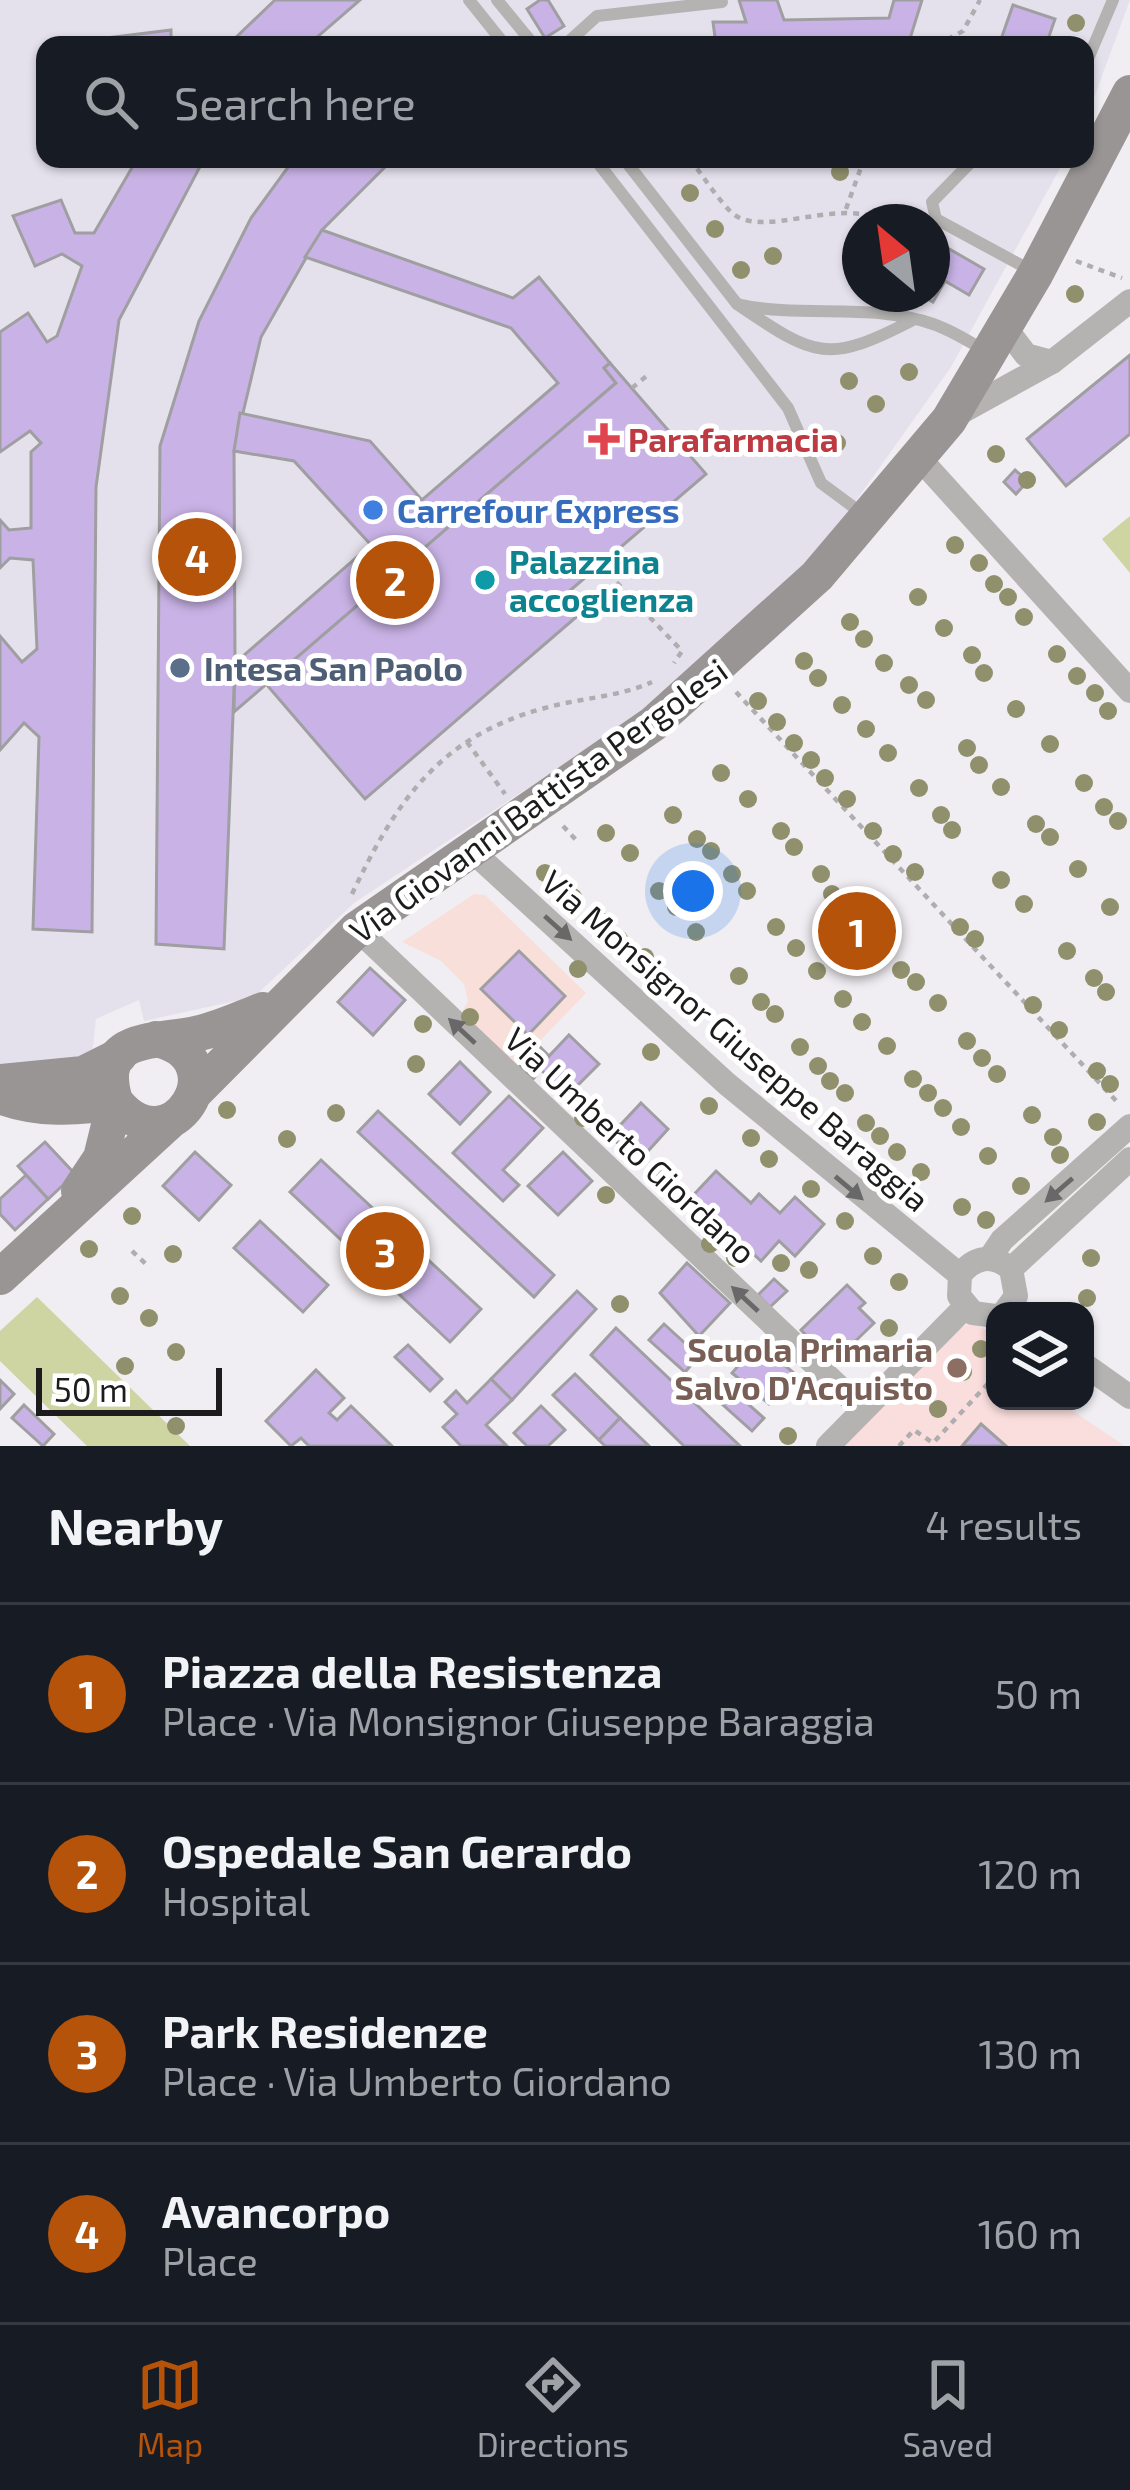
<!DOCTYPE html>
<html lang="en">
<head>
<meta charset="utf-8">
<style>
	body { margin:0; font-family:"Exo 2",sans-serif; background:#242831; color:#f1f3f6 }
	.controls { position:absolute; right:36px; bottom:36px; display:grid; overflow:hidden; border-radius:24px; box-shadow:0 3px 9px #0004 }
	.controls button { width:108px; height:108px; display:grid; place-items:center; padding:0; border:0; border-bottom:3px solid #363941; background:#171b24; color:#f1f3f6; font:60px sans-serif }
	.compass { position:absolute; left:842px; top:204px; width:108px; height:108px; border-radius:50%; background:#171b24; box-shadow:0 3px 9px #0004; rotate:331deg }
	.scale { position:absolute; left:36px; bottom:30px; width:186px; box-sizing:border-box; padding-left:12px; border:6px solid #1c1c1d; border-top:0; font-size:33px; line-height:42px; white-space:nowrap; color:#1c1c1d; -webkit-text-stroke:9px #fff; paint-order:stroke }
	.you { position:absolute; left:693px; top:891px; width:42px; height:42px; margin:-30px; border:9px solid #fff; border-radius:50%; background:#1a73e8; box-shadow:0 0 0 18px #1a73e833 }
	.badge { display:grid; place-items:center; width:78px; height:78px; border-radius:50%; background:#b45309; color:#fff; font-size:39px; font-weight:700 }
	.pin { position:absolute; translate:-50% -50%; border:6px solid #fff; box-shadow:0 3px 12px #0006 }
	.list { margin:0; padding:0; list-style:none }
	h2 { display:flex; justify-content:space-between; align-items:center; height:156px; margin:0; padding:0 48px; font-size:51px }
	h2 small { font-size:39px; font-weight:400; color:#9ea1a6 }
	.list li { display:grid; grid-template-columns:78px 1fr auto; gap:36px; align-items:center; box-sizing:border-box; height:180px; padding:0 48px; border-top:3px solid #363941 }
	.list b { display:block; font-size:45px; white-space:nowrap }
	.list p { margin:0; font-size:39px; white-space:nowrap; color:#9ea1a6 }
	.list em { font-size:39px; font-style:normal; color:#9ea1a6 }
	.icon { flex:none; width:66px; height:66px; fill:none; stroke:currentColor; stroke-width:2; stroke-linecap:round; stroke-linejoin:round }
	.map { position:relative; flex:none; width:1130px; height:1446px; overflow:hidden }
	.search { position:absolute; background:#171b24; box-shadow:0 3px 9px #0004; left:36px; right:36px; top:36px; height:132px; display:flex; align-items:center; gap:30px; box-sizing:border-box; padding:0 42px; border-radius:24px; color:#9ea1a6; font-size:45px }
	.sheet { height:876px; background:#171b24 }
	nav { display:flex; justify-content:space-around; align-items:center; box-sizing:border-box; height:168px; border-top:3px solid #363941; background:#171b24; font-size:33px; color:#9ea1a6 }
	nav a { display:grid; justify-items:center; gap:6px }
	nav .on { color:#b45309 }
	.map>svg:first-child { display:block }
</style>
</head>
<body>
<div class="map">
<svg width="1130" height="1446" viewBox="0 0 1130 1446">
	<rect width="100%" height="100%" fill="#f0eef2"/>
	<path fill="#f9dfda" d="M474 894 485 895 586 993 511 1071 459 1017 468 1001 464 984 441 961 402 942Z"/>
	<path fill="#e5e1ec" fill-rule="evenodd" d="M0 0H1130L1085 122V45H45V159H1065L951 367 836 529 743 630 667 696 354 903 254 997 144 1021 139 1000 96 1019 92 1055 0 1066ZM860 222H932V294H860Z"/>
	<path fill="#f9dedd" d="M971 1322 995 1335V1401H1058L1125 1446H845L953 1333Z"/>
	<g fill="#ced4a2">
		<path d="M1130 516V573L1102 539Z"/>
		<path d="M37 1297 190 1446H87L0 1361V1331Z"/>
	</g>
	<g fill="#c9b3e6" stroke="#9f9ea1" stroke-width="3">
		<path d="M275 0H360L308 45H228Z"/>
		<path d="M540 0H548L564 26 545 38 527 9Z"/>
		<path d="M739 0H777L784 20 889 18 894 0H922L908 45H716L713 22H746Z"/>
		<path d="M1013 5 1055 19 1046 45H999Z"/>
		<path d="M171 30V45H67L66 43Z"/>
		<path d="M137 159H204L119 320 96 487 92 932 33 929 39 737 24 723 0 750V636L22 662 37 649 33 560 10 558 0 568V520L9 530 31 528V452L41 443 30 431 0 452V332L28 313 47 342 57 336 82 266 62 254 35 266 13 216 61 200 75 233H94Z"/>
		<path d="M294 159H393L322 230 261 337 234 451 235 663 224 949 156 944 160 446 199 321 251 218Z"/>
		<path d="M322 230 513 298 539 277 610 363 604 368 616 383 234 712 235 663 371 545 294 461 234 451 240 413 370 441 422 500 558 383 511 328 305 257Z"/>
		<path d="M932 239 984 269 969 295 945 281 933 302 918 294H932Z"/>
		<path d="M1130 355V434L1066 486 1027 439Z"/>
		<path d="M610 363 706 474 566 594 582 612 365 799 266 684 616 383 604 368Z"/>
		<path d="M1015 470 1028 481 1016 494 1004 482Z"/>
		<path d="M519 951 565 996 528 1035 481 989Z"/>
		<path d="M370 968 405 1000 373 1035 338 1002Z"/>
		<path d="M569 1035 599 1064 568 1095 541 1070 533 1079 520 1066 539 1046 549 1056Z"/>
		<path d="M460 1062 490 1092 460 1124 429 1094Z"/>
		<path d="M509 1096 543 1128 503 1170 519 1185 503 1201 453 1153Z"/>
		<path d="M641 1103 668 1129 638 1162 610 1136Z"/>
		<path d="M378 1111 554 1275 534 1297 358 1132Z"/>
		<path d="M45 1142 75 1174 48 1199 18 1166Z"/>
		<path d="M195 1152 231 1185 199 1220 163 1186Z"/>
		<path d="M563 1152 592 1181 558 1215 528 1186Z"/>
		<path d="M321 1160 481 1309 450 1342 290 1192Z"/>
		<path d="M716 1171 751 1203 759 1194 780 1213 795 1197 824 1224 795 1256 779 1241 761 1261 730 1232 723 1240 685 1204Z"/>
		<path d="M26 1175 48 1199 15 1230 0 1214V1199Z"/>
		<path d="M260 1221 328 1285 303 1312 234 1248Z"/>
		<path d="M687 1263 730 1303 699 1336 660 1293Z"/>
		<path d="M774 1279 787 1291 770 1307 758 1295Z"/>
		<path d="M847 1285 865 1303 859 1308 874 1323 841 1355 830 1344 822 1351 801 1330Z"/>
		<path d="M577 1291 596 1309 512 1400 491 1379Z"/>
		<path d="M664 1324 699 1356 685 1372 649 1340Z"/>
		<path d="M616 1328 740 1446H684L591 1355Z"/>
		<path d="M758 1343 795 1374 769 1404 732 1373Z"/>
		<path d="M408 1345 442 1379 430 1391 395 1357Z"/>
		<path d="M316 1370 344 1398 329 1413 337 1420 351 1406 392 1446H309L301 1438 291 1446 266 1421Z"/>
		<path d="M575 1374 620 1418 599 1440 553 1395Z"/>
		<path d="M491 1379 512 1400 486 1425 507 1446H461L443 1427 457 1414 445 1402 456 1391 467 1403Z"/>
		<path d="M0 1380 14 1394 0 1409Z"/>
		<path d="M723 1382 764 1418 752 1431 712 1395Z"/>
		<path d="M24 1405 54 1434 43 1446 12 1418Z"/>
		<path d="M541 1406 565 1430 548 1446H527L514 1433Z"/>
		<path d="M620 1418 649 1446H605L599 1440Z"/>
		<path d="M981 1424 1006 1446H962Z"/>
	</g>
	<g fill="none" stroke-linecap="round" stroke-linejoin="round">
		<g stroke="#aeadb0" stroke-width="4.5" stroke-dasharray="6 6" stroke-linecap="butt">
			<path d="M937 45 963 31 980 0"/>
			<path d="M690 159C703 176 716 197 731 212 762 241 838 195 888 222"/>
			<path d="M846 209 864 159"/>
			<path d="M897 222 921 220"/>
			<path d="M1076 261 1122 278"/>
			<path d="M632 388 649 374"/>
			<path d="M600 565 682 651 674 663"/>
			<path d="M736 692 1120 1105"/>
			<path d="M467 742 505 794"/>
			<path d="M563 826 577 841"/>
			<path d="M352 894C396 801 440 736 545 708 580 698 619 697 652 682"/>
			<path d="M132 1251 147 1265"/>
			<path d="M899 1446 914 1430 933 1443 995 1376"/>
		</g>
		<g stroke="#b5b3b2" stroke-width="12">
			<path d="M469 0 505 45"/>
			<path d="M497 0 534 45"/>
			<path d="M565 45 597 16 722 2"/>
			<path d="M1085 66 1113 0"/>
			<path d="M595 159 788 408 821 483 863 514"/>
			<path d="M624 159 737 304"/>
			<path d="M974 159 932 202 936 219 1030 270"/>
			<path d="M913 320C828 364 816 358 737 304 801 319 871 302 933 324 951 330 968 341 984 350"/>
		</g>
		<g stroke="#b5b3b2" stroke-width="24">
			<path d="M1005 327 1026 355 1052 362"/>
			<path d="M956 415 1052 362 1130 301"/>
			<path d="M921 460 1130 691"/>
			<path d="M471 850 727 1084 960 1275"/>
			<path d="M357 929 861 1408"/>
			<path d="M990 1258 1002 1240 1130 1126"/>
			<path d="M1011 1269 1130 1159"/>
			<path d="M995 1316 973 1313 959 1296 960 1275C974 1257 992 1253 1011 1269L1016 1296 1005 1311"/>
			<path d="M1085 1365 1130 1397"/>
			<path d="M828 1446 965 1307"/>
		</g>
		<g stroke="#989594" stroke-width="36">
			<path d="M156 1039C242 1058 170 1172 115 1101 94 1031 159 1044 200 1033 221 1028 242 1018 263 1010"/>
			<path d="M0 1082 83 1074 119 1056"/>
			<path d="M196 1091 357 929 653 724 817 576 949 420 1036 273 1130 93"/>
			<path d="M0 1096C35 1110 79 1109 115 1101"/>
			<path d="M79 1191 101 1158 115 1101"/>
			<path d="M0 1277 169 1122"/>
		</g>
	</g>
	<g fill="#90906d">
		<circle cx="1076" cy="23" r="9"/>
		<circle cx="840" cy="172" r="9"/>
		<circle cx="690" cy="193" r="9"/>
		<circle cx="715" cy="229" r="9"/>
		<circle cx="773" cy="256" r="9"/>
		<circle cx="741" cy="270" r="9"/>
		<circle cx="1075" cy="294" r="9"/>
		<circle cx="909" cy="372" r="9"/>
		<circle cx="849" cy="381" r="9"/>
		<circle cx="876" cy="404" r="9"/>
		<circle cx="837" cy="443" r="9"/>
		<circle cx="996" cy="454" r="9"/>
		<circle cx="1027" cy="480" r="9"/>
		<circle cx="955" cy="545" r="9"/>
		<circle cx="979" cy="563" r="9"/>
		<circle cx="994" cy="584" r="9"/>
		<circle cx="918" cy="597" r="9"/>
		<circle cx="1008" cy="597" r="9"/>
		<circle cx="1024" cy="617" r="9"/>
		<circle cx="850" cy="622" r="9"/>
		<circle cx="944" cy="628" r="9"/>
		<circle cx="864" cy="639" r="9"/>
		<circle cx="1057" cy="654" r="9"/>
		<circle cx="972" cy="655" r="9"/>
		<circle cx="804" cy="661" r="9"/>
		<circle cx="884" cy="663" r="9"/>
		<circle cx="984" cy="673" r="9"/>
		<circle cx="1077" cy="676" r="9"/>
		<circle cx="818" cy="678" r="9"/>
		<circle cx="909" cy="685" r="9"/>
		<circle cx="1095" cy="693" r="9"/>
		<circle cx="926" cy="700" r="9"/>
		<circle cx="758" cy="701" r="9"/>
		<circle cx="842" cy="705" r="9"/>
		<circle cx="1016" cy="709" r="9"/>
		<circle cx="1108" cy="711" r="9"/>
		<circle cx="777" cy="722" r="9"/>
		<circle cx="866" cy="729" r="9"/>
		<circle cx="794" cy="743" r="9"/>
		<circle cx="1050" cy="744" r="9"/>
		<circle cx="967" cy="748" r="9"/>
		<circle cx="888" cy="753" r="9"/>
		<circle cx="811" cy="760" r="9"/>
		<circle cx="979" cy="765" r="9"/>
		<circle cx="721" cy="773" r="9"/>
		<circle cx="825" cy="778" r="9"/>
		<circle cx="1084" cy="783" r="9"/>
		<circle cx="1001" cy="787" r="9"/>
		<circle cx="919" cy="788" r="9"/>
		<circle cx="748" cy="799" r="9"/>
		<circle cx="847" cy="799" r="9"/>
		<circle cx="1104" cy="807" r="9"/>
		<circle cx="673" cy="815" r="9"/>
		<circle cx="941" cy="815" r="9"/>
		<circle cx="1118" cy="821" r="9"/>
		<circle cx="1036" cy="824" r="9"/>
		<circle cx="952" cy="830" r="9"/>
		<circle cx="781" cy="831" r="9"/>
		<circle cx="873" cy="831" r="9"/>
		<circle cx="606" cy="833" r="9"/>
		<circle cx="1050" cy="837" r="9"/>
		<circle cx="697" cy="839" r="9"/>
		<circle cx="794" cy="847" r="9"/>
		<circle cx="711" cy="851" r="9"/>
		<circle cx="630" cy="853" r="9"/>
		<circle cx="893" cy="854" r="9"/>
		<circle cx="1078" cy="869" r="9"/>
		<circle cx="915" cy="872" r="9"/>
		<circle cx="545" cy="873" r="9"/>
		<circle cx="732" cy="874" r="9"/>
		<circle cx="821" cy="874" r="9"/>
		<circle cx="1001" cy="880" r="9"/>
		<circle cx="659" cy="891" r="9"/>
		<circle cx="747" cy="891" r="9"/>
		<circle cx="832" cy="894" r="9"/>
		<circle cx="573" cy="897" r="9"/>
		<circle cx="1024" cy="904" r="9"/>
		<circle cx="676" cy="907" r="9"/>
		<circle cx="1110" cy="907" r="9"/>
		<circle cx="848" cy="909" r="9"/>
		<circle cx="605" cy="922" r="9"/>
		<circle cx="776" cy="927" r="9"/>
		<circle cx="960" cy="927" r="9"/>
		<circle cx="865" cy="929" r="9"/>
		<circle cx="696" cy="932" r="9"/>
		<circle cx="619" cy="939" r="9"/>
		<circle cx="975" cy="939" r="9"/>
		<circle cx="796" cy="948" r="9"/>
		<circle cx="1067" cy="951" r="9"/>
		<circle cx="645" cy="957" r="9"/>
		<circle cx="578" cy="969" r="9"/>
		<circle cx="901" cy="970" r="9"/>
		<circle cx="817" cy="971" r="9"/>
		<circle cx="739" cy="976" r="9"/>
		<circle cx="1094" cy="978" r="9"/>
		<circle cx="916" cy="982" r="9"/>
		<circle cx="1106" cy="992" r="9"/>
		<circle cx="843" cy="999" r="9"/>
		<circle cx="761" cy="1002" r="9"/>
		<circle cx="938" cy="1003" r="9"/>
		<circle cx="1033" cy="1005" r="9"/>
		<circle cx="775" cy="1014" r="9"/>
		<circle cx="470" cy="1017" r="9"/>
		<circle cx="862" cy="1022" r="9"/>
		<circle cx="423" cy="1024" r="9"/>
		<circle cx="1059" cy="1030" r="9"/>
		<circle cx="967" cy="1041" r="9"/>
		<circle cx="887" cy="1046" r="9"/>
		<circle cx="800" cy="1047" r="9"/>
		<circle cx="651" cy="1052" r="9"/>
		<circle cx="982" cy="1058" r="9"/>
		<circle cx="416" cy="1064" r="9"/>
		<circle cx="818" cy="1066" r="9"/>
		<circle cx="1097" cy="1071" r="9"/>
		<circle cx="997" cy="1074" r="9"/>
		<circle cx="913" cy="1079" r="9"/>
		<circle cx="830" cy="1081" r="9"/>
		<circle cx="1110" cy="1084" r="9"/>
		<circle cx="845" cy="1093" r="9"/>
		<circle cx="928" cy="1093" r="9"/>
		<circle cx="709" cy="1106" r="9"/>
		<circle cx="943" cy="1108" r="9"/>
		<circle cx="227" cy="1110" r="9"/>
		<circle cx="336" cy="1113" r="9"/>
		<circle cx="1032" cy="1115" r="9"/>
		<circle cx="583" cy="1118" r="9"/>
		<circle cx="1097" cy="1122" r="9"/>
		<circle cx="866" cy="1123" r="9"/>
		<circle cx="961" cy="1127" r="9"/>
		<circle cx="880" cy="1136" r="9"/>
		<circle cx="1053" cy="1137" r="9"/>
		<circle cx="751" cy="1138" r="9"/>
		<circle cx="287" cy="1139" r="9"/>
		<circle cx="897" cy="1152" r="9"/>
		<circle cx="1060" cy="1155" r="9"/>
		<circle cx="988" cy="1156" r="9"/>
		<circle cx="769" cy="1159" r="9"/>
		<circle cx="921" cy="1172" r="9"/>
		<circle cx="656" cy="1175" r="9"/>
		<circle cx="1021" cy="1186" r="9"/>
		<circle cx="811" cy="1189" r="9"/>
		<circle cx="606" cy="1195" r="9"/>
		<circle cx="962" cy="1207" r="9"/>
		<circle cx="132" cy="1216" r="9"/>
		<circle cx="986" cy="1220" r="9"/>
		<circle cx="845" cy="1221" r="9"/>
		<circle cx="710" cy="1244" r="9"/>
		<circle cx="89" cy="1249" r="9"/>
		<circle cx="173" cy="1254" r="9"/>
		<circle cx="873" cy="1256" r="9"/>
		<circle cx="735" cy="1258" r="9"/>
		<circle cx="1091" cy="1258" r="9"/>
		<circle cx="781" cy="1263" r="9"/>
		<circle cx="809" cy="1270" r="9"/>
		<circle cx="899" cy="1282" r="9"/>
		<circle cx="120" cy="1296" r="9"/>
		<circle cx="1087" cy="1298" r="9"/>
		<circle cx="620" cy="1304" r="9"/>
		<circle cx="149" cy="1318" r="9"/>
		<circle cx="889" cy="1328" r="9"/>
		<circle cx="981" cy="1349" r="9"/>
		<circle cx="176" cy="1352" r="9"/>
		<circle cx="125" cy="1366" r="9"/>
		<circle cx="963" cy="1372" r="9"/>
		<circle cx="938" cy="1409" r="9"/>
		<circle cx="176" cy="1426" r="9"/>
		<circle cx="788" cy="1436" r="9"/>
	</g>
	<defs><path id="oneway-solid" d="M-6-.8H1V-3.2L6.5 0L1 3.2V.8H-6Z" transform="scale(3)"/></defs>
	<g fill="#686868">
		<use href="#oneway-solid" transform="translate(558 928) rotate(42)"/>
		<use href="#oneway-solid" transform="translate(462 1031) rotate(-137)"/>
		<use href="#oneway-solid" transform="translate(849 1188) rotate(40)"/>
		<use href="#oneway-solid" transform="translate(1059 1190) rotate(139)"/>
		<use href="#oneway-solid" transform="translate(745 1299) rotate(-137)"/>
	</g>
	<path fill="#e0444e" stroke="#fff" stroke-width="4.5" d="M598 421h12v12h12v12h-12v12h-12v-12h-12v-12h12z"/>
	<circle fill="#3f7fe0" stroke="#fff" stroke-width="4.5" cx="373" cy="510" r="12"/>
	<circle fill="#0f9aa8" stroke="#fff" stroke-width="4.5" cx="485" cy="580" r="12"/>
	<circle fill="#5c6f8a" stroke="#fff" stroke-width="4.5" cx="180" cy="668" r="12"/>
	<circle fill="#8d6e63" stroke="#fff" stroke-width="4.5" cx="957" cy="1368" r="12"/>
	<g text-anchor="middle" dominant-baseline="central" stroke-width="10" stroke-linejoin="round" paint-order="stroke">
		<g font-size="33" font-weight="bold" fill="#be3a42" stroke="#fff" text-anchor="start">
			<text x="628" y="439">Parafarmacia</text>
		</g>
		<g font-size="33" font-weight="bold" fill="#366cbe" stroke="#fff" text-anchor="start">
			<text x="397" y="510">Carrefour Express</text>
		</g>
		<g font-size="33" font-weight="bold" fill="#0d838f" stroke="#fff" text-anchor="start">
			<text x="509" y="561">Palazzina<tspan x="509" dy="38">accoglienza</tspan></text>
		</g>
		<g font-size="33" font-weight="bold" fill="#4e5e75" stroke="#fff" text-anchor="start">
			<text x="204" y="668">Intesa San Paolo</text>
		</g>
		<g font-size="33" fill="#1c1c1d" stroke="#fff">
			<text transform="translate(538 800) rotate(-36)">Via Giovanni Battista Pergolesi</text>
			<text transform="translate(736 1040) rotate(41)">Via Monsignor Giuseppe Baraggia</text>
			<text transform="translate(631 1145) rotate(43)">Via Umberto Giordano</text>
		</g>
		<g font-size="33" font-weight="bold" fill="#785e54" stroke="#fff" text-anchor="end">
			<text x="933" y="1349">Scuola Primaria<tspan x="933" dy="38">Salvo D'Acquisto</tspan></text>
		</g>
	</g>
</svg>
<div class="controls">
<button><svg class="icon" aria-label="layers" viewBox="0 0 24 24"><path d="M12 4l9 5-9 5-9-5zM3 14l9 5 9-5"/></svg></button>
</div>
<svg class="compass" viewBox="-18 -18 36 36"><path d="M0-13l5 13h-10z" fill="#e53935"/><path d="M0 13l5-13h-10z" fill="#9ea1a6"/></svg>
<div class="scale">50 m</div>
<div class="you"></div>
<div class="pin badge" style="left:857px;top:931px">1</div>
<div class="pin badge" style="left:395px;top:580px">2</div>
<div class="pin badge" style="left:385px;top:1251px">3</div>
<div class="pin badge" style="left:197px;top:557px">4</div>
<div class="search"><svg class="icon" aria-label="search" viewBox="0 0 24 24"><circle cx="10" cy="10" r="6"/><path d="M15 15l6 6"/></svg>Search here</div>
</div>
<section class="sheet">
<h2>Nearby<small>4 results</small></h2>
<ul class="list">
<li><span class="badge">1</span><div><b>Piazza della Resistenza</b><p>Place · Via Monsignor Giuseppe Baraggia</p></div><em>50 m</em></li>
<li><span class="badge">2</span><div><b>Ospedale San Gerardo</b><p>Hospital</p></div><em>120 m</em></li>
<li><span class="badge">3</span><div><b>Park Residenze</b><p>Place · Via Umberto Giordano</p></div><em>130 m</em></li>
<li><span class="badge">4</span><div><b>Avancorpo</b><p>Place</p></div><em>160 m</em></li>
</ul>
</section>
<nav>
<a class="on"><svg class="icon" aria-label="map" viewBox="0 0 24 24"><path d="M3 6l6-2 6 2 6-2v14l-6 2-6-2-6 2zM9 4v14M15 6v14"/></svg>Map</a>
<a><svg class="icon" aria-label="directions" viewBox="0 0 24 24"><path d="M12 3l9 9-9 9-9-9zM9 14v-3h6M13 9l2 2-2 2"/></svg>Directions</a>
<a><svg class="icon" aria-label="saved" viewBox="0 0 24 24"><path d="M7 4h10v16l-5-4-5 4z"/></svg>Saved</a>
</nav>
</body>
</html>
